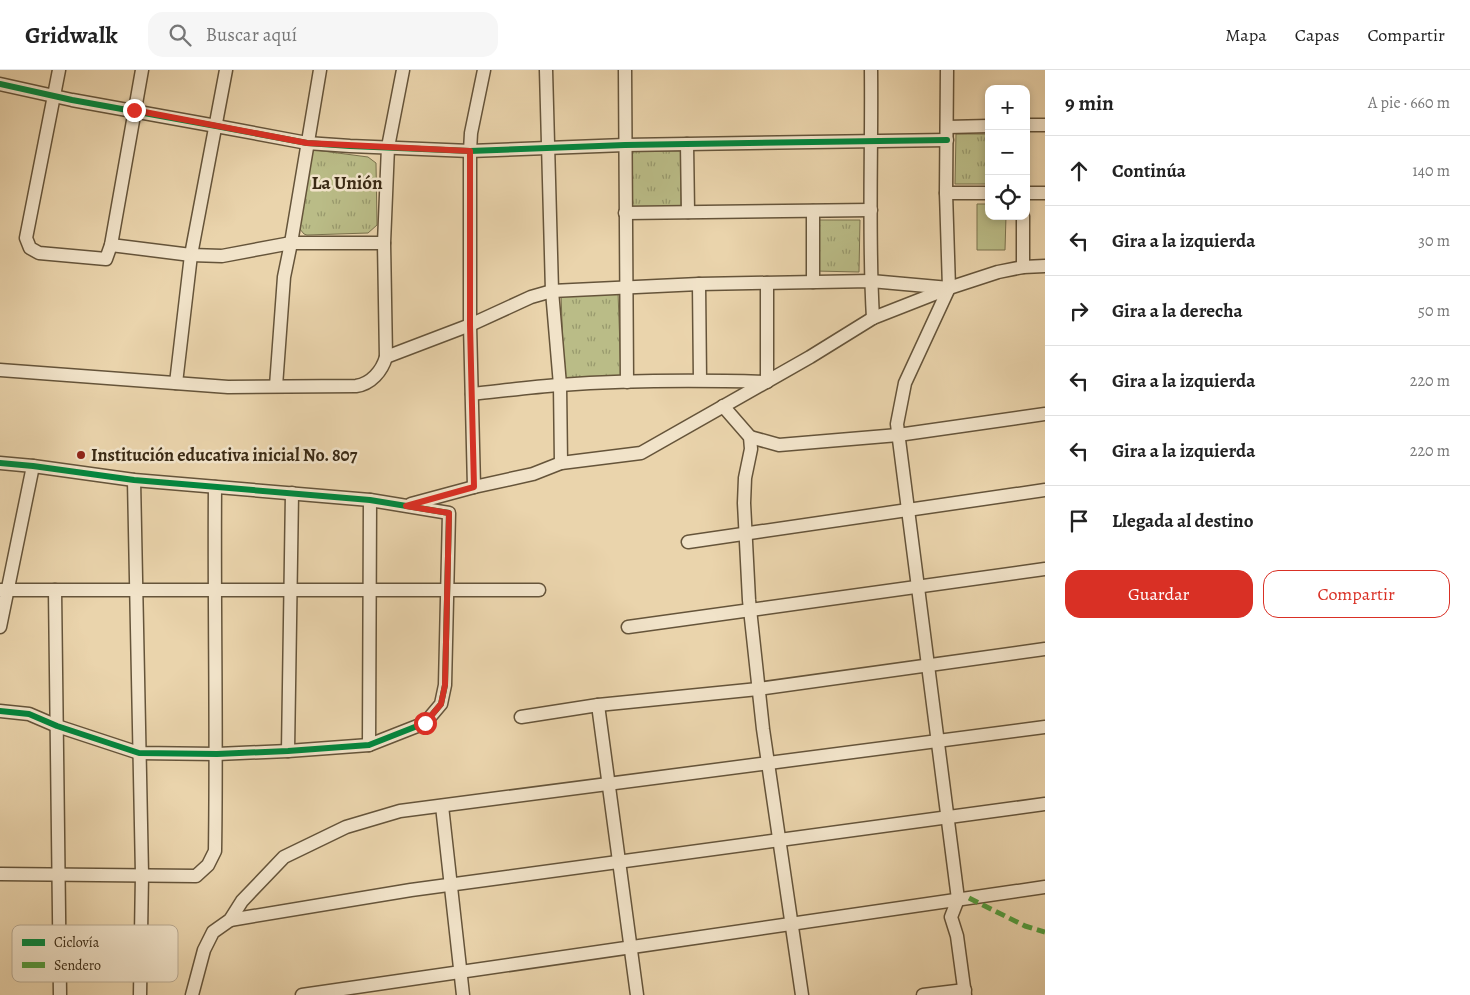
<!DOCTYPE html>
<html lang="es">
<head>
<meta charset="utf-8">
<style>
	body { margin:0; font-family:Alegreya,serif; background:#f6f6f6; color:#222 }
	.controls { position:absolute; right:15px; top:15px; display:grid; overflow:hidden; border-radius:10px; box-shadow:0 2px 8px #0003 }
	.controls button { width:45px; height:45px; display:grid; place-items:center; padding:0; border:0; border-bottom:1px solid #e0e0e0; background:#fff; color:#222; font:25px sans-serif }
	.stop { position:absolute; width:15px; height:15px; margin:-11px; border:4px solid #d93025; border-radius:50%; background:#fff }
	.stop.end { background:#d93025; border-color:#fff; box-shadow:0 1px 5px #0008 }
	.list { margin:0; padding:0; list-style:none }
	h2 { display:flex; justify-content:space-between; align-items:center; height:65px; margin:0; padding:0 20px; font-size:21px }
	h2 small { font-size:16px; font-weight:400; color:#767676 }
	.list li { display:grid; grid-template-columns:32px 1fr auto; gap:15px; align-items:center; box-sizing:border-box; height:70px; padding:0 20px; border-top:1px solid #e0e0e0 }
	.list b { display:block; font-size:19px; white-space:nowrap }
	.list em { font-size:16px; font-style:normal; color:#767676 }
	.actions { display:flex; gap:10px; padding:15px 20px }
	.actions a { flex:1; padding:11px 0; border:1px solid #d93025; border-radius:15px; text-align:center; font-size:18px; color:#d93025 }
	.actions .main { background:#d93025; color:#fff }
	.icon { flex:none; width:28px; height:28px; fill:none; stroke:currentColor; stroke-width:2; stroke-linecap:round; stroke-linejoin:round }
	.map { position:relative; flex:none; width:1045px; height:925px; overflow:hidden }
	header { display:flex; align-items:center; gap:30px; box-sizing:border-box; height:70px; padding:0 25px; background:#fff; border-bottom:1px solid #e0e0e0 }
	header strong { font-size:24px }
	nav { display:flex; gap:28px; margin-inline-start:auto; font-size:18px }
	.search { width:350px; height:45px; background:#f6f6f6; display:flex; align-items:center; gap:12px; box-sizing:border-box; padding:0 18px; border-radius:15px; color:#767676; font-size:19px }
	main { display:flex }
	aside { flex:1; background:#fff }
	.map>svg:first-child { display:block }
</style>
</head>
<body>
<header>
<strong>Gridwalk</strong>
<div class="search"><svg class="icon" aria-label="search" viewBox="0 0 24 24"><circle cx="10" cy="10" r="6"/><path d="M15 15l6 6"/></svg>Buscar aquí</div>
<nav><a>Mapa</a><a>Capas</a><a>Compartir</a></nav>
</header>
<main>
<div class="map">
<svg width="1045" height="925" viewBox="0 0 1045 925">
	<defs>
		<pattern id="grass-tufts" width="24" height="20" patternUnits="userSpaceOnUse" patternTransform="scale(1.25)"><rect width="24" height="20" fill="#babc87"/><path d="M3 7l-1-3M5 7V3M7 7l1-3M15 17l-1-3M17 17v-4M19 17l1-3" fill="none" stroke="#98996d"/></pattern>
	</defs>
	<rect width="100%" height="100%" fill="#ead4ac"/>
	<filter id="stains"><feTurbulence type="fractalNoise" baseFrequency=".004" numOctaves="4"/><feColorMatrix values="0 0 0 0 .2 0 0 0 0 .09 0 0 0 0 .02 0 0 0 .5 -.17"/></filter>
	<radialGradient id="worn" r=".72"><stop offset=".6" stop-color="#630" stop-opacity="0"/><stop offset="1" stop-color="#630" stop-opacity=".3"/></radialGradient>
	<g fill="url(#grass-tufts)" stroke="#7a724e">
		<path d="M956 64H989V114H955Z"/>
		<path d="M315 80 368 87 376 93 377 155 368 163 307 165 304 164 299 158 312 81Z"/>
		<rect x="630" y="81" width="51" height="56"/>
		<path d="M816 150H860L859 202 815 201Z"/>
		<path d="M618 222 621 306 564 308 561 224Z"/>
	</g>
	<path fill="#babc87" stroke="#7a724e" d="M977 134H989V146H1006L1005 180H977Z"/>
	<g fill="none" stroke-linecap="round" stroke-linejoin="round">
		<g stroke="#65543a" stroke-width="15">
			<g id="minor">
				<path d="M59 0 26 168 30 178 39 183 106 189 111 175 142 0"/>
				<path d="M546 0 552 221 560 315 561 393"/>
				<path d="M625 0 627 312"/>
				<path d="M871 0C872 82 868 165 873 248"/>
				<path d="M947 0 946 123 949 218 905 313 897 354 958 829 951 847 957 866 965 925"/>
				<path d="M0 14 72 30 216 56 307 73 350 76 470 81 625 75 947 70"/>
				<path d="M1026 55H1045"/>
				<path d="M947 57 989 56"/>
				<path d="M687 74 688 142"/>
				<path d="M946 123H989"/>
				<path d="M1026 123H1045"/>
				<path d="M625 143 871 140"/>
				<path d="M111 175 191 185 222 186 291 173H384"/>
				<path d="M1023 197V146"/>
				<path d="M813 212V141"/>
				<path d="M699 214 700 310"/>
				<path d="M386 287 470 255 531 227 552 221 699 214 871 211 949 218 998 202 1023 197 1045 196"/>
				<path d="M0 300 228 317 356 316C371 314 382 301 386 287L384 173 388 77 403 0"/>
				<path d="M176 313 191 185 226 0"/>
				<path d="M276 316 284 207 291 173 320 0"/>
				<path d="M472 324C501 321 530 317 560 315 629 310 698 310 767 312V213"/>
				<path d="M723 336 750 367 751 379 745 408 744 433 749 530 763 659 802 925"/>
				<path d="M750 367 779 375 898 365 1045 344"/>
				<path d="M0 393 33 396 134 410 370 430 449 443 445 615 441 634 425 653 369 675 288 681 217 684 139 683 57 656 29 644 0 641"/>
				<path d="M134 410 142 804 140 925"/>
				<path d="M474 417 470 255V81L471 63 484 0"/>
				<path d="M411 434 474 417 533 404 561 393 641 383 810 287 873 248 947 219"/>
				<path d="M688 472 1045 420"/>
				<path d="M0 520H539"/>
				<path d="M55 520 60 925"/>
				<path d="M0 557 33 396"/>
				<path d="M628 557 1045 499"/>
				<path d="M598 635 637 925"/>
				<path d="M521 647 598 635 758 619 1045 579"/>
				<path d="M369 675 370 430"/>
				<path d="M288 681 292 423"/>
				<path d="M442 736 463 925"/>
				<path d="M0 804 196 806 208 795 215 781C217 660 214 539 215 417"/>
				<path d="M230 850 411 820 1045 734"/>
				<path d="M192 925 204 880 213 862 230 850 242 831 284 787 346 757 400 741 1045 657"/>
				<path d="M302 925 1045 817"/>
				<path d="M923 925 965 920"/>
			</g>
		</g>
		<use href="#minor" stroke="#f1e3c9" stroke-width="12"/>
		<path stroke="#529c3d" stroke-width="5" stroke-dasharray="10 5" stroke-linecap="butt" d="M969 828 1025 856 1045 862"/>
		<g stroke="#f1e3c9" stroke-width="9">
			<g id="cycleway">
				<path d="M0 14 72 30 216 56 307 73 350 76 470 81 625 75 947 70"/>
				<path d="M0 393 33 396 134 410 370 430 449 443 445 615 441 634 425 653 369 675 288 681 217 684 139 683 57 656 29 644 0 641"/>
			</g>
		</g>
		<use href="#cycleway" stroke="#00873e" stroke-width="6"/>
	</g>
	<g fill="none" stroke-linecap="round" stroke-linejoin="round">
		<path stroke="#d93025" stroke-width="6" d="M134 40 307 73 470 81V255L474 417 406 436 449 443 445 615 441 634 425 653"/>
	</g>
	<circle fill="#8f2418" stroke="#f1e3c9" stroke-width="2" cx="81" cy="385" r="5"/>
	<g text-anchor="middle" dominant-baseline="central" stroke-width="5" stroke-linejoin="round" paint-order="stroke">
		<g font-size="18" font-weight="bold" fill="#392914" stroke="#f1e3c9" text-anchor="start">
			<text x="91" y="385">Institución educativa inicial No. 807</text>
		</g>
		<g font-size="19" font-weight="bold" fill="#392914" stroke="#f1e3c9">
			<text x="347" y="113">La Unión</text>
		</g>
	</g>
	<rect x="12" y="855" width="166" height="57" rx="8" fill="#f1e3c9" stroke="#baab93" stroke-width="1"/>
	<rect x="22" y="869" width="23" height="7" fill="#00873e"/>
	<rect x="22" y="892" width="23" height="6" fill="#529c3d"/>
	<g font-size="14" fill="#392914">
		<text x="54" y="877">Ciclovía</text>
		<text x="54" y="900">Sendero</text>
	</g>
	<rect width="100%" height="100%" filter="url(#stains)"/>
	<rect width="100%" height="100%" fill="url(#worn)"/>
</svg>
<div class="controls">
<button>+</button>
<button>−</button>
<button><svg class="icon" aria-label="locate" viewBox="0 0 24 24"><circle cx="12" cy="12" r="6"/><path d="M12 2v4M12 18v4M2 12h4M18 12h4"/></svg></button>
</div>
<div class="stop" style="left:425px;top:653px"></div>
<div class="stop end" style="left:134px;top:40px"></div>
</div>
<aside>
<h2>9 min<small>A pie · 660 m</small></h2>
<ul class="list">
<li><svg class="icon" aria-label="ahead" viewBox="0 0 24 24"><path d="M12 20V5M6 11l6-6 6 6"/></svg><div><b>Continúa</b></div><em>140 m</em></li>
<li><svg class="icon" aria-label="left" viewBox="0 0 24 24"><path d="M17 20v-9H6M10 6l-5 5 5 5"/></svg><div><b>Gira a la izquierda</b></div><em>30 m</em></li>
<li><svg class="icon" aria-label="right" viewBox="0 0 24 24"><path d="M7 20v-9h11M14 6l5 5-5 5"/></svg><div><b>Gira a la derecha</b></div><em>50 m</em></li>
<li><svg class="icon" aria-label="left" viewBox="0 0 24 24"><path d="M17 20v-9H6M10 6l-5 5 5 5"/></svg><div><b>Gira a la izquierda</b></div><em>220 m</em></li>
<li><svg class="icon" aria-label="left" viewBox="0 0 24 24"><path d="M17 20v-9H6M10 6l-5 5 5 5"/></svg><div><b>Gira a la izquierda</b></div><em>220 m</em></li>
<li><svg class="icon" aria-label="arrive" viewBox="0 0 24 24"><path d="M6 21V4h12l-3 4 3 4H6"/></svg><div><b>Llegada al destino</b></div></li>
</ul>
<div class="actions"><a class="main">Guardar</a><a>Compartir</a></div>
</aside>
</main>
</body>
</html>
